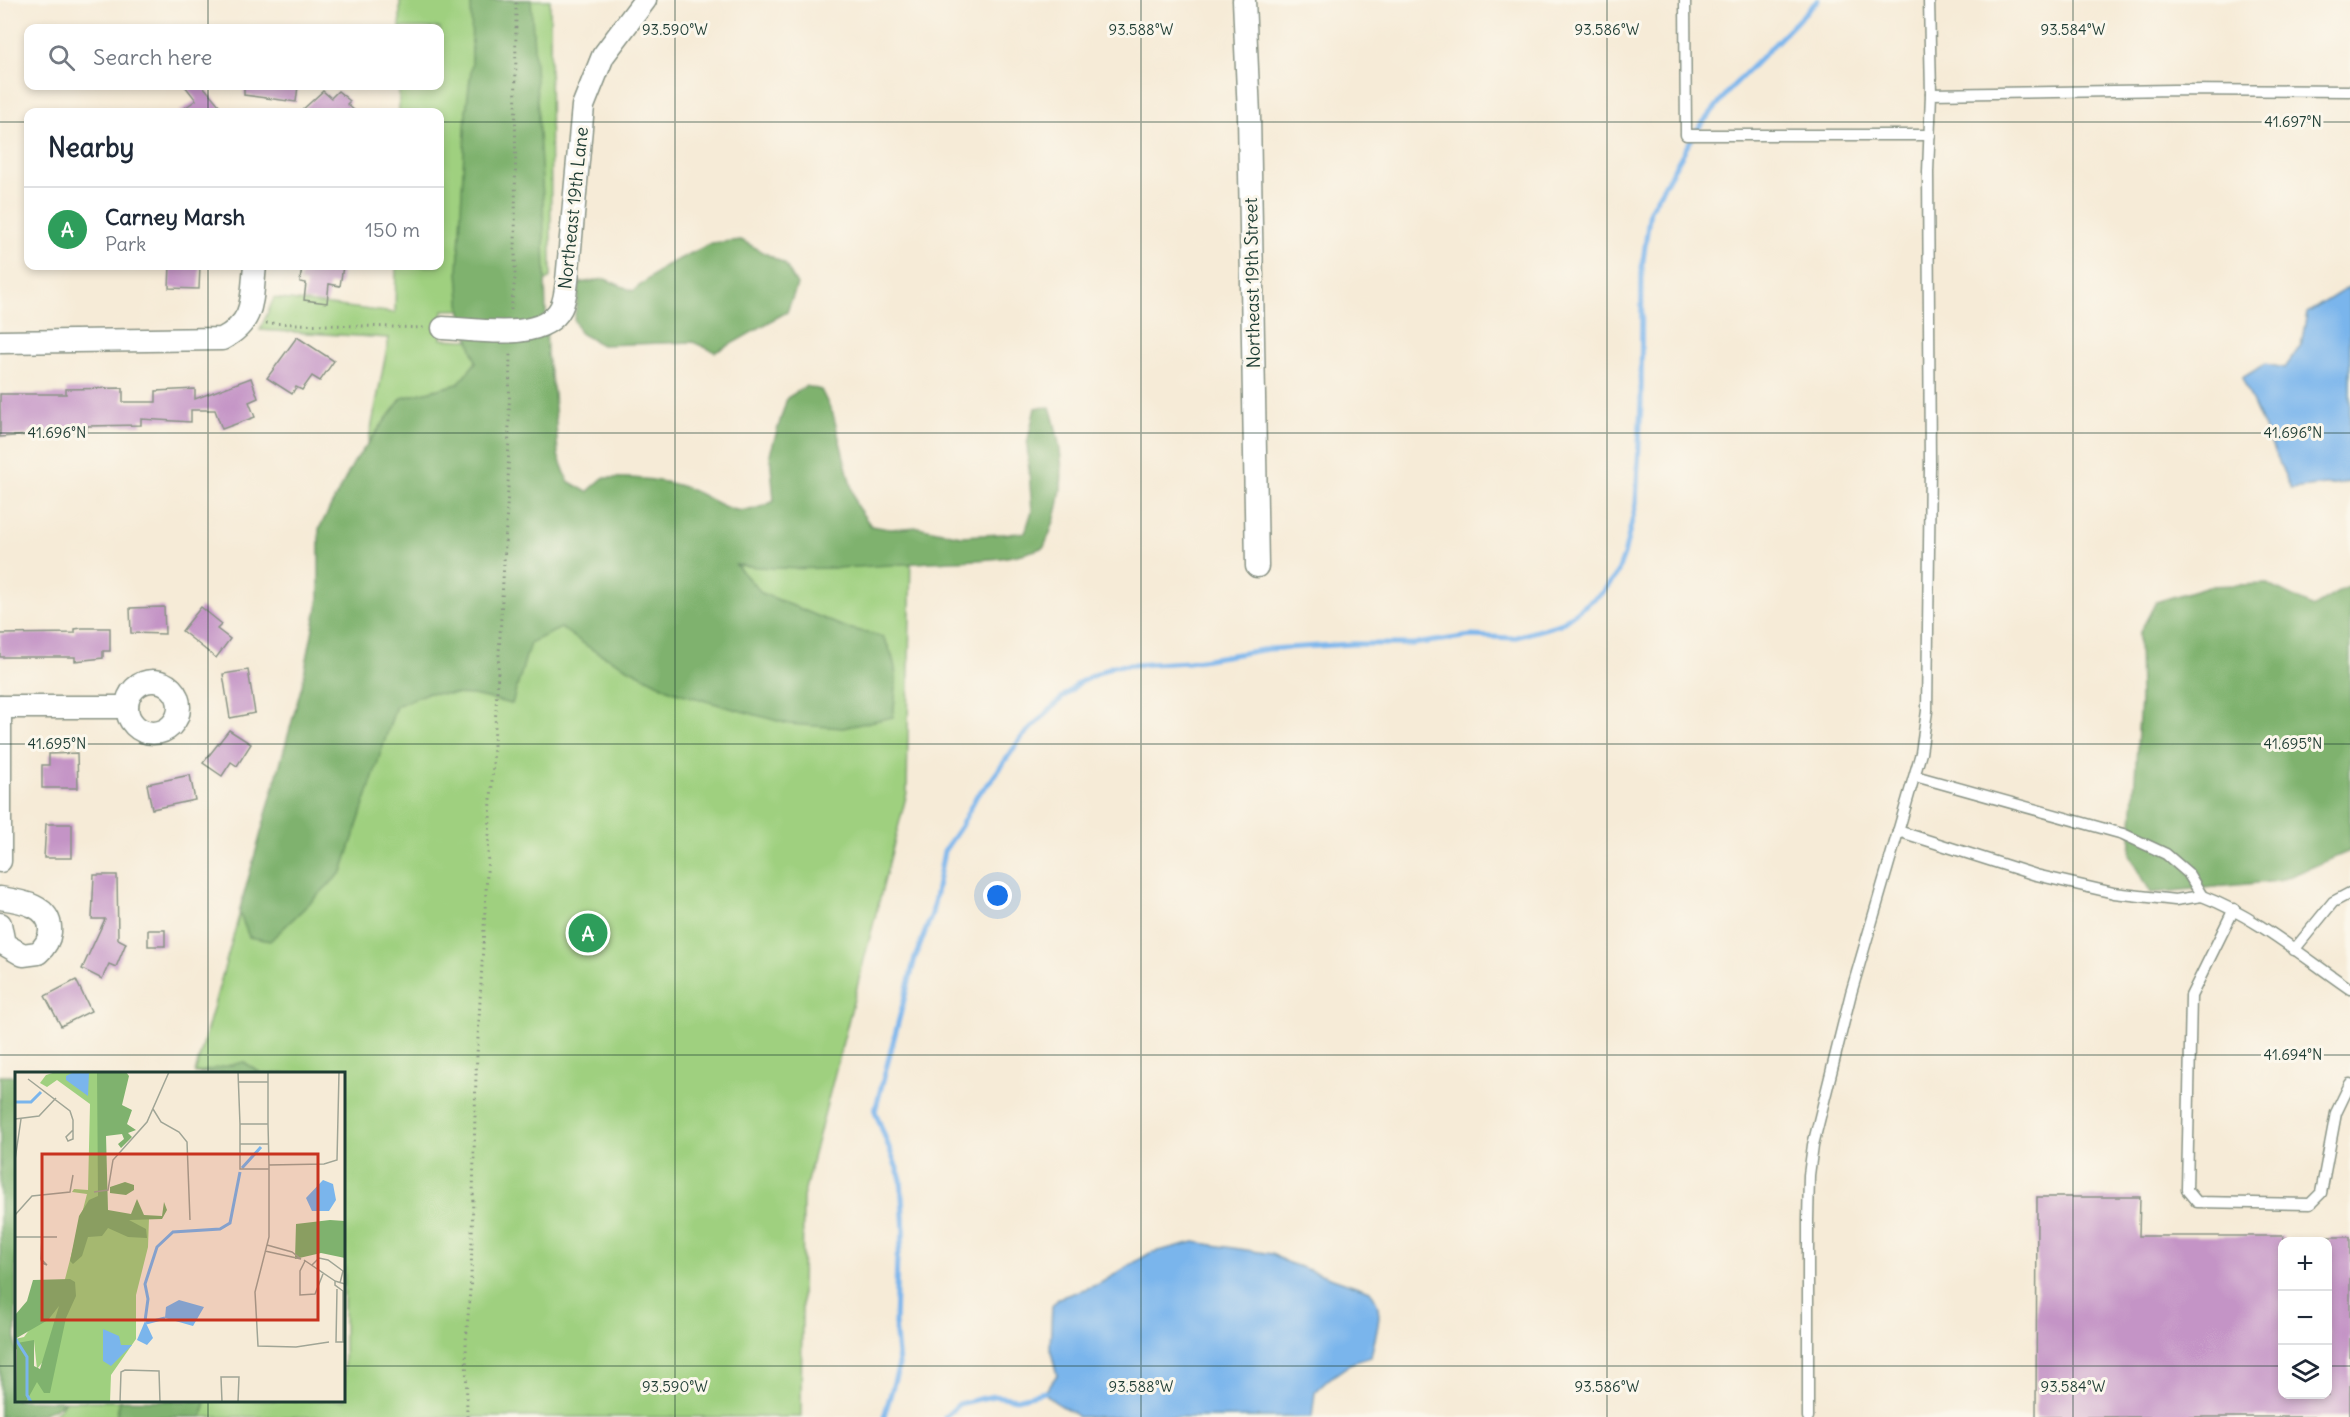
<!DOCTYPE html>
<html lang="en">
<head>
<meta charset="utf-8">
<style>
	body { margin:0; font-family:Delius,sans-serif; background:#f2f2f3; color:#1f2937 }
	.controls { position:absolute; right:18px; bottom:18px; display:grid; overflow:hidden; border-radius:12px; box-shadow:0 3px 9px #0003 }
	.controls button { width:54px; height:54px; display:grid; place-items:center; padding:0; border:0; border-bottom:2px solid #e0e1e3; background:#fff; color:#1f2937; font:30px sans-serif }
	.you { position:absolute; left:998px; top:896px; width:21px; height:21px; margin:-15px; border:4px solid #fff; border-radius:50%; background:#1a73e8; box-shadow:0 0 0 9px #1a73e833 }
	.badge { display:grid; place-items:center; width:39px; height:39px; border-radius:50%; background:#b45309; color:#fff; font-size:20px; font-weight:700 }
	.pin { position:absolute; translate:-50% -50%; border:3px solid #fff; box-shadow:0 2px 6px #0006 }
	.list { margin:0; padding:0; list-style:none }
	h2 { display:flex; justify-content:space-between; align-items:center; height:78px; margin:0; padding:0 24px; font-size:26px }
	h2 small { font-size:20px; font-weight:400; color:#747a83 }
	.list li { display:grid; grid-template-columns:39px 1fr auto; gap:18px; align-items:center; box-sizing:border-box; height:84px; padding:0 24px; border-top:2px solid #e0e1e3 }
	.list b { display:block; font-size:22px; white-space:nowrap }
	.list p { margin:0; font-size:20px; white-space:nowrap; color:#747a83 }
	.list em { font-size:20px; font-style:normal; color:#747a83 }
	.icon { flex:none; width:33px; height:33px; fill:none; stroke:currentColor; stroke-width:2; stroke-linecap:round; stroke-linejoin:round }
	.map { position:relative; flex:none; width:2350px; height:1417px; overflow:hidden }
	.search { position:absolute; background:#fff; box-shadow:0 3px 9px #0003; left:24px; top:24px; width:420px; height:66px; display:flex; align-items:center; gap:15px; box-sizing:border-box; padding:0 21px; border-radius:12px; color:#747a83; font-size:22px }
	.panel { position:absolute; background:#fff; box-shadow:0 3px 9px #0003; left:24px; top:108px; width:420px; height:162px; border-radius:12px }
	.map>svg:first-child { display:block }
</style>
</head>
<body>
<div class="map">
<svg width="2350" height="1417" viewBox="0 0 2350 1417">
	<rect width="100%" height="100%" fill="#fbf7ec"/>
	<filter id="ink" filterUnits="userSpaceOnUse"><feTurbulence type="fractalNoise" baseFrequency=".0167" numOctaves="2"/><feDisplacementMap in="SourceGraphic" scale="12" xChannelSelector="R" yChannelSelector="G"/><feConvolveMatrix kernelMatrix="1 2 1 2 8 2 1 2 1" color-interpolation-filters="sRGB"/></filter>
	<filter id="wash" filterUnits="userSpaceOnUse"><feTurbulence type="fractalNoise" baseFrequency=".008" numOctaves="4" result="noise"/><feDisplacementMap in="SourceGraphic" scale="24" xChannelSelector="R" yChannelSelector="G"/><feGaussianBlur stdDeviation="1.35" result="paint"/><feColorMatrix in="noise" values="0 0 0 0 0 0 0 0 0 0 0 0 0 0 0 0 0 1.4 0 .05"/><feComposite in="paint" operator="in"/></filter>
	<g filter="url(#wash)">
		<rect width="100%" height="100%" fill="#f6ebd7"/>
		<path fill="#9fd07f" stroke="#5f865a" stroke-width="1.5" d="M400 0H550L551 276 522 308 443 310 441 339 545 343 552 533 911 547 907 793 803 1197 801 1417H49L58 1411 65 1401 344 1400V1074L195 1073 362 475 389 338 260 330 274 298 395 313 396 266H440V112H399V86H440V28H400Z"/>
		<g fill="#7fb26e" stroke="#4f7851" stroke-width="1.5">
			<path d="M471 0H531L543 198 547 355 554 393 558 455 568 481 587 492 603 478C630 477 655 478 681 486 720 498 729 525 774 501L770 454 787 398 806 386 821 390 833 414 856 505 871 526 890 529 918 527 961 536 1025 533 1032 511 1027 444 1035 408 1050 407C1066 459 1067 497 1044 547 1003 563 972 559 930 562 865 567 800 572 736 565L762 593 844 627 883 637C900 664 897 686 893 717L843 728 789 724 730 708 672 691 593 650 561 628 530 643 512 704 473 695 427 693 396 706 342 872 270 941 249 937 239 912 302 685 319 598V529L354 462 402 398 458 384 476 362 461 314 458 271 466 111 472 63Z"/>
			<path d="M741 240 785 264 797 285 787 312C762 325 740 341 715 352L693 342 602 345 580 333 574 320 580 283 605 279 633 291 665 266 712 243Z"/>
			<path d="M2267 584 2313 607 2350 585V851L2279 881 2151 893 2130 855 2140 700 2139 634 2156 602 2209 586Z"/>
			<path d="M244 1062 261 1073H196Z"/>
			<path d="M0 1076H16V1400L65 1401C49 1417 26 1417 0 1417Z"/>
			<path d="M120 1401V1400L206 1401 202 1417H116Z"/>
		</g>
		<g fill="#7ab5ec" stroke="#4c7990" stroke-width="1.5">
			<path d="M2350 286V482L2291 489 2242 378 2265 364 2285 368 2301 345 2307 313Z"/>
			<path d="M1194 1242 1272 1254 1286 1262 1370 1291C1387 1311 1375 1333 1371 1357L1352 1363 1329 1379 1315 1392 1312 1417H1078C1068 1407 1052 1404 1045 1392L1057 1375 1050 1348 1052 1306 1059 1298 1099 1284 1150 1253Z"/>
		</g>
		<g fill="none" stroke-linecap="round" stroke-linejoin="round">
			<g stroke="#7ab5ec" stroke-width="5">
				<path d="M884 1417 899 1365 895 1324 897 1258 904 1232 901 1179 875 1111 915 958 932 914 944 851 961 826 977 795 990 782 1022 737 1064 696 1080 682 1113 666 1189 662 1268 649 1353 644H1413L1471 636 1513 638 1560 624 1603 592 1617 574 1624 555 1636 504 1641 403 1642 268 1650 210 1696 131 1733 86 1818 0"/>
				<path d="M945 1417 959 1404 979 1399 994 1396 1017 1399 1045 1392"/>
			</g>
		</g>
		<g id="blocks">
			<g fill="#c494c6">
				<path d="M185 86H203L225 112H179L196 100Z"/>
				<path d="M244 86H298L296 102 244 95Z"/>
				<path d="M323 91 331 98 338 91 350 101 347 104 356 112H300Z"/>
				<path d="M170 266H200L199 289 169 288Z"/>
				<path d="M302 266H343L340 286 329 284 327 303 304 300 306 283 300 282Z"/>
				<path d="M297 337 334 361 320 381 312 376 302 390 296 387 292 394 267 378Z"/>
				<path d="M251 378 258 398 249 402 255 417 222 429 215 410H191V422L141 419V425L87 426V431H28L29 435 0 437V394H66V389L123 388V402H156V391L195 389V399Z"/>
				<path d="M164 607 165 634 131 633 130 608Z"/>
				<path d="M201 607 222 624 217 629 230 639 216 658 182 631Z"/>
				<path d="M82 628H110V651H103V658L75 661V657H0V634L75 633V629Z"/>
				<path d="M248 670 255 713 230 718 223 674Z"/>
				<path d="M229 730 251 744 237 766 231 762 222 776 203 763Z"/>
				<path d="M77 753 78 788H42V765H49V754Z"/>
				<path d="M190 775 195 800 152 809 147 784Z"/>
				<path d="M46 824H72V858H44Z"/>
				<path d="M94 875H117L118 939 126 943 116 967 109 964 102 979 82 969 105 919H92Z"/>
				<rect x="148" y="930" width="17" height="16"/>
				<path d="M76 980 91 1011 61 1026 45 996Z"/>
				<path d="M2037 1197H2140L2139 1236H2283V1395H2328V1237H2350V1417H2036Z"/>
			</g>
		</g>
	</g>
	<g filter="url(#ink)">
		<use href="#blocks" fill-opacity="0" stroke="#8a9486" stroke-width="1.5"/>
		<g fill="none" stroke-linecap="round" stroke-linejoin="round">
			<g stroke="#8a9486" stroke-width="13">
				<g id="service">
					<path d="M1685 0 1686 135H1930"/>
					<path d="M1929 0 1931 94"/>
					<path d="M1898 831 2036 875 2114 893 2175 900 2202 896 2188 873 2166 854 2123 834 1915 776"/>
					<path d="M2202 896C2257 917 2302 956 2350 989"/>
					<path d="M2234 909 2191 996 2187 1190 2197 1202 2310 1204 2321 1193 2336 1113 2350 1084"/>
					<path d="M2294 950 2333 902 2350 893"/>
					<path d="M1808 1417V1220L1809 1175 1813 1145 1851 993 1921 753 1927 711 1930 465 1928 172 1931 94 2174 90 2350 91"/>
				</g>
			</g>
			<g stroke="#8a9486" stroke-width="25">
				<g id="minor">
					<path d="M1244 0 1249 115 1257 566"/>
					<path d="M443 328C476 329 543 343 561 308 565 300 566 289 567 281L583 106 603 56 645 0"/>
					<path d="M0 342 222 339C256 321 251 299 255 266"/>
					<circle cx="153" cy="707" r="26"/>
					<path d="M0 707H127"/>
					<path d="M0 861V707"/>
					<path d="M0 898C20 901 52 905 50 932 49 941 45 947 38 953L23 955 4 944 0 924"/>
				</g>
			</g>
			<g stroke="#8a9486" stroke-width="3" stroke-dasharray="1.5 4.5" stroke-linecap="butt">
				<path d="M511 310 515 278 516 0"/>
				<path d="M266 323 424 328"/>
				<path d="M467 1417 466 1342 471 1278 476 1074 508 489 510 352"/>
			</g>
			<use href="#service" stroke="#fff" stroke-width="10"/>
			<use href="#minor" stroke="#fff" stroke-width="22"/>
		</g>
	</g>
	<path fill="none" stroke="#1f3d34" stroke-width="1.5" stroke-opacity="0.45" d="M208 0V28M675 0V1417M1141 0V1417M1607 0V1417M2073 0V1417M208 86V112M0 122H28M440 122H2350M208 266V1074M0 433H2350M0 744H2350M0 1055H2350M0 1366H16M344 1366H2282M2328 1366H2350M208 1400V1417"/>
	<g text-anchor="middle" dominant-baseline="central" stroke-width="6" stroke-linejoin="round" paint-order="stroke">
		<g font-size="18" fill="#1f3d34" stroke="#fbf7ec">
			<text transform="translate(573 208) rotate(-84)">Northeast 19th Lane</text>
			<text transform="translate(1252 283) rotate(-91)">Northeast 19th Street</text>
		</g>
	</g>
	<g transform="translate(15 1072)">
		<rect width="330" height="330" fill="#f6ebd7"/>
		<path d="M41 0H91V114L88 118 92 144 134 146 133 175 121 223V267L96 303 95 330H11L30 287 22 297 19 269 0 278V267L9 265 49 211 72 122 57 120 59 117 73 118 75 32 42 8 32 15 25 11 31 3Z" fill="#9fd07f"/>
		<path d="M82 0H111L114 4 107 33 117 38 112 52 121 58 113 61 117 65 106 76 103 72 109 67 107 62 91 64 93 138 116 142 122 127 129 143 147 144 149 130 152 138 147 147 114 148 131 157 132 166 113 165 93 156 87 164 73 165 67 184 58 192 55 189 64 144 74 128 83 124ZM110 110 119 113V118L111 123 95 121V115ZM315 148 330 149V186L306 181 280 187 281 152ZM55 207 60 210 61 224 51 246 35 321H29L22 310 11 330H1L2 271 19 268V294L25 297 44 234 33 248 0 267V243L12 229 18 208Z" fill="#7fb26e"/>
		<path d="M59 0H74L73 24 51 8V4ZM308 108 318 112 321 128 314 139H297L291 126ZM164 228 189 235 178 254 150 246 151 235ZM130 249 138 266 132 273 122 268ZM88 257 104 264 106 273H117L96 294 88 289Z" fill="#7ab5ec"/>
		<path fill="none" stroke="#7ab5ec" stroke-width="3" d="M0 30H16L26 20M227 96 246 75M130 249 133 227 130 212 142 175 158 160 205 157 215 151 225 100M131 251 150 246M0 266 12 285V323L16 330"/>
		<path fill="none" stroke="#a0a596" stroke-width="1.5" d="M223 0 225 52H253V0M13 7 55 39 58 48V67L53 69 51 65 58 58M223 10H253M138 37 146 50 164 60 172 70 175 148M0 47 24 44 41 26M225 52V97H254M253 52 254 93M225 72H254M0 88 6 47M79 120 93 118 98 88 132 50 154 0M0 143 17 124 55 120 58 103M0 165H42M250 179 286 187 277 180 252 173M26 187 32 193 27 191 26 187 27 165M289 188 320 209M290 189 285 199V223L300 222 308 202M297 193 304 186 313 188 328 199 325 211M322 217 321 270H330M314 270 281 275 243 274 240 220 254 165V93L309 92 322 88 324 0M328 270V219L320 213V209L330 212M105 330 106 300 110 298 144 299 145 330M207 330 206 305H224L223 330"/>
		<path fill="#c8321e" fill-opacity="0.15" stroke="#c8321e" stroke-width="3" d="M27 82H303V248H27Z"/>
		<rect width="330" height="330" fill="none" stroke="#1f3d34" stroke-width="3"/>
	</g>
	<g font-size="15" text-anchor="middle" fill="#1f3d34" stroke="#fbf7ec" stroke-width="6" stroke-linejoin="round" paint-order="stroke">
		<text x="675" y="35">93.590°W</text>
		<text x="1141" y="35">93.588°W</text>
		<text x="1607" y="35">93.586°W</text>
		<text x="2073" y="35">93.584°W</text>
		<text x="2293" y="127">41.697°N</text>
		<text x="57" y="438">41.696°N</text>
		<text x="2293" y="438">41.696°N</text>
		<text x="57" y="749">41.695°N</text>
		<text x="2293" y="749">41.695°N</text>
		<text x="2293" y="1060">41.694°N</text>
		<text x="675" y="1392">93.590°W</text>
		<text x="1141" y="1392">93.588°W</text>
		<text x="1607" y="1392">93.586°W</text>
		<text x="2073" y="1392">93.584°W</text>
	</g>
</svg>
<div class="controls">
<button>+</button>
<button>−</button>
<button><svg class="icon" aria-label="layers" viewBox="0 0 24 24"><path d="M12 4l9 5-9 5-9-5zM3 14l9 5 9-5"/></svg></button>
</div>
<div class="you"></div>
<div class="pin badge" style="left:588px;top:933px;background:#2e9e5b">A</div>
<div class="search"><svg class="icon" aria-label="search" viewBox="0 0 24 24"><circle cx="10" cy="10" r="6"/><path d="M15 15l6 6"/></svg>Search here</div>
<section class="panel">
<h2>Nearby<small></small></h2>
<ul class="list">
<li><span class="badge" style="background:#2e9e5b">A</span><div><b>Carney Marsh</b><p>Park</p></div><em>150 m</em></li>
</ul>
</section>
</div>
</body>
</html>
